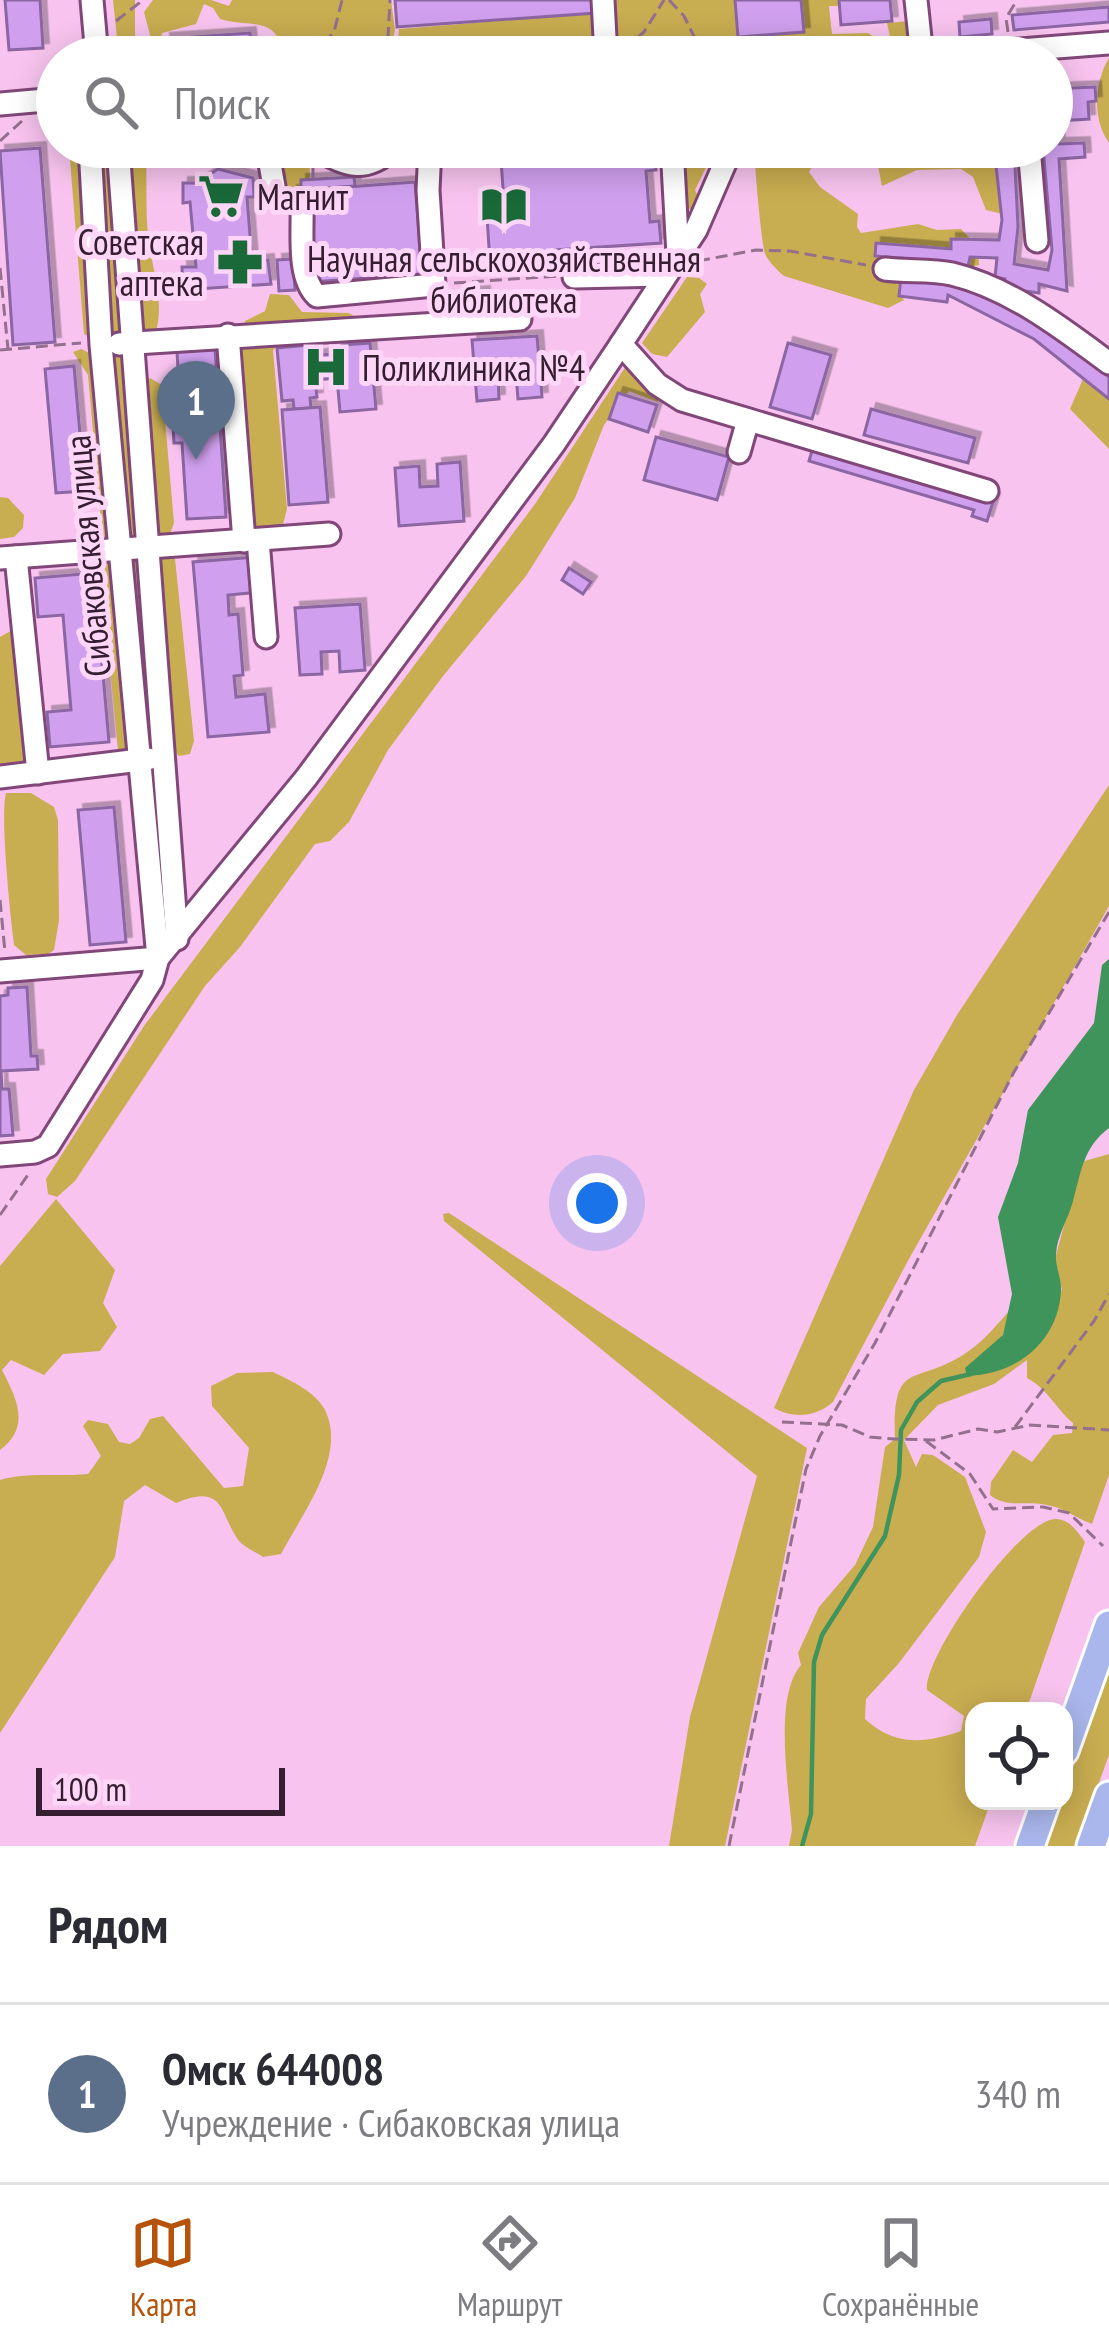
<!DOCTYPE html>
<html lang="ru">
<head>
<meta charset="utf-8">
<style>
	body { margin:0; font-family:"PT Sans Narrow",sans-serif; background:#f7f7f7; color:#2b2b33 }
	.controls { position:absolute; right:36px; bottom:36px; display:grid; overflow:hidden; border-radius:24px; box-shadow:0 6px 30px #0003 }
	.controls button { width:108px; height:108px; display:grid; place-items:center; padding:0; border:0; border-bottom:3px solid #e1e1e2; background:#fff; color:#2b2b33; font:60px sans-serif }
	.scale { position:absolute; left:36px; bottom:30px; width:249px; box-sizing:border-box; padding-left:12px; border:6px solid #361e32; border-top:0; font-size:33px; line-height:42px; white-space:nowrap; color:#361e32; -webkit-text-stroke:9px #fed6f7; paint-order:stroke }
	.you { position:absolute; left:597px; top:1203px; width:42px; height:42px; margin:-30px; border:9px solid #fff; border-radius:50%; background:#1a73e8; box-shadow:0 0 0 18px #1a73e833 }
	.badge { display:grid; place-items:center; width:78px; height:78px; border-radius:50%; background:#b45309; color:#fff; font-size:39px; font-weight:700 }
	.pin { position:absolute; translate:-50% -99px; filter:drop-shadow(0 3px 6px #0008) }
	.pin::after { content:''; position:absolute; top:63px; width:42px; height:36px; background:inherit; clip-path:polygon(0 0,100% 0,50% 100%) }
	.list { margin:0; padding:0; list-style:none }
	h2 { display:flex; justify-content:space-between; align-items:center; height:156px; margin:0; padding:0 48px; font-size:51px }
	h2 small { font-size:39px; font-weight:400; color:#7c7c81 }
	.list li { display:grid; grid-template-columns:78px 1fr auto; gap:36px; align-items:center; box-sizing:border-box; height:180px; padding:0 48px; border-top:3px solid #e1e1e2 }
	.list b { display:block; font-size:45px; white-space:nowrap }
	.list p { margin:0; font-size:39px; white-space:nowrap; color:#7c7c81 }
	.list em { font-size:39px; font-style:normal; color:#7c7c81 }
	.icon { flex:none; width:66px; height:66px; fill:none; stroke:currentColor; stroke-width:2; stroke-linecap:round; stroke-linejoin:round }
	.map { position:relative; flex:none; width:1109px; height:1846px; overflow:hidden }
	.search { position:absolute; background:#fff; box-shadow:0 6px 30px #0003; left:36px; right:36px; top:36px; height:132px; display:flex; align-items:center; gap:30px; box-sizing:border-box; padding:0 42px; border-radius:66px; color:#7c7c81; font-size:45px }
	.sheet { height:336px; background:#fff }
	nav { display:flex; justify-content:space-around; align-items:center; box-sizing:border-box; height:168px; border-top:3px solid #e1e1e2; background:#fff; font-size:33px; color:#7c7c81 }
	nav a { display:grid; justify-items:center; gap:6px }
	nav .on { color:#b45309 }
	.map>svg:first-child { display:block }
</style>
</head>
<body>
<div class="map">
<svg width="1109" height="1846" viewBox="0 0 1109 1846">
	<defs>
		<filter id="shadow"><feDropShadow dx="5.5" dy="-5.5" stdDeviation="0" flood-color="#0004"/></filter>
	</defs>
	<rect width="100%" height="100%" fill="#f8c4ef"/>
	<g fill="#c9ad51">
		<path d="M113 0H135V50L144 53 151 39 144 12 153 0H211L229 6 232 0H391L395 30 392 42 382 46 379 57H282C280 15 251 28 220 19L213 8 204 4 196 24 162 33 158 57H119Z"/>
		<path d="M607 0H838V6H829L832 34 868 33 876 38 875 53 813 57H612Z"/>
		<path d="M597 13 603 57H396L399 29Z"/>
		<path d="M909 21 912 50H893L887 23Z"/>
		<path d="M1109 58V143C1092 119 1094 83 1109 58Z"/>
		<path d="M69 147H83L93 339 84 334Z"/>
		<path d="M92 147H111L125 330 118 338 108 333Z"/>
		<path d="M125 147H145C148 176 145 206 148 235 151 266 165 300 156 331L147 335 143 329Z"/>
		<path d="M270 147H296L309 153 310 180 301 181V190L279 192Z"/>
		<path d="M676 147H726L713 153 695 190 699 199 691 209 686 208Z"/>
		<path d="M755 147H1004L1007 215 986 210 973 177 961 169 917 170 882 186 876 156 865 149 818 157 809 172 820 187 858 214 857 227 861 233 918 224 937 230 961 229 978 247 979 265 904 281 898 287 904 300 888 308 784 276C777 270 769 262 765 254 762 247 753 155 755 147Z"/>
		<path d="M687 277 699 278 707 284 700 294 705 312 667 357 652 354 642 343Z"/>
		<path d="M270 294 289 295 302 312 349 313 357 318 358 334 287 339 273 350 287 509 282 528 251 535 225 367 243 340 245 321 265 311Z"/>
		<path d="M81 349 96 356 113 541 103 544 88 375 73 352Z"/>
		<path d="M113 350H125L138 540H128L110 357Z"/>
		<path d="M628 363 658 396V402L629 391 604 425 575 498 526 576 443 676 388 750 349 822 330 841 315 844 240 947 205 986 75 1181 57 1197 48 1194 46 1179 144 1026 535 504Z"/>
		<path d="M150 378 162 385 174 523 170 534H160L156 517 147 381Z"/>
		<path d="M1083 379 1109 399V449L1070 409Z"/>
		<path d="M0 497 8 498 24 515 23 528 14 537 0 539Z"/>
		<path d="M166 551 175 559 194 741 190 754 179 756 172 748 159 553Z"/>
		<path d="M116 553 132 747 125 755 118 751 100 560Z"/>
		<path d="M138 554 155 746 146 749 129 555Z"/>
		<path d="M14 629 30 763 0 771V637Z"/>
		<path d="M1109 785V906L910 1257 833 1402C816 1417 793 1419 774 1408L914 1090 957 1015Z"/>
		<path d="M6 793H31L54 807 58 820 59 920 54 950 48 954 26 955 14 945C10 914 0 816 6 793Z"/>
		<path d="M1109 1154V1475L1092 1524C1077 1519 1065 1508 1047 1505 1028 1501 1005 1508 990 1495L991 1482 1013 1450 1032 1462 1053 1435 1072 1433 1073 1423C1055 1408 1049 1390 1027 1378V1360L994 1384 938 1405 904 1440 916 1467 922 1454 933 1455 965 1477 986 1532 979 1557 899 1663 866 1699 865 1719C895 1747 926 1743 961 1731L964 1716 927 1690C923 1657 1022 1516 1057 1519 1070 1520 1078 1532 1085 1542L1026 1711H974V1801H991L975 1846H789L792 1830C789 1789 773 1697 801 1665L798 1653 819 1607 855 1565 873 1527 885 1447 895 1439C892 1354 917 1389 970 1350 985 1340 998 1323 1011 1309L1003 1335 967 1375 1062 1290 1055 1259 1081 1162Z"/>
		<path d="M56 1199 115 1270 103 1303 117 1327 100 1351 63 1354 44 1375 11 1360 2 1370C17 1399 31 1427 0 1450V1266Z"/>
		<path d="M449 1213 807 1448 725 1846H669L690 1717 757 1476 444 1221 443 1214Z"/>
		<path d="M273 1372C291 1381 317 1392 326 1412 346 1458 302 1514 281 1554L263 1557C256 1552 244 1547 239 1541 219 1514 226 1482 176 1503L145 1485 124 1501 115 1557 0 1733V1480C28 1472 59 1477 88 1474L101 1456 83 1426 88 1420 108 1424 119 1442 130 1444 139 1438 150 1419 163 1416 224 1488 243 1486 249 1448 212 1406 211 1386 237 1373Z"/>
		<path d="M1109 1668V1755L1076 1846H1045Z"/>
	</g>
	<path fill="#3e945b" d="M1109 959V1128C1083 1147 1081 1173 1073 1201 1068 1220 1057 1235 1056 1254 1055 1267 1062 1279 1061 1291 1058 1343 1015 1375 967 1376L965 1368 1003 1335 1012 1294 998 1217 1018 1163 1028 1110 1094 1023 1102 965Z"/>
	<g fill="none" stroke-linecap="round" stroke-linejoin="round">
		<path stroke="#3e945b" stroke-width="4.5" d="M802 1846 811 1814 814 1662 822 1635 885 1536 899 1475 901 1430 917 1402 941 1381 971 1374"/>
	</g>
	<g fill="#d0a0ee" stroke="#8c65a3" stroke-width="3" filter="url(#shadow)">
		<path d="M5 0H40L43 48 9 50Z"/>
		<path d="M395 0H596V13L397 27Z"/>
		<path d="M735 0H801L804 32 738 37Z"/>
		<path d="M839 0H890L892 21 841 25Z"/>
		<path d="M1109 7V22L1014 30 1012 15Z"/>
		<path d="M991 19 992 34 960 37 959 22Z"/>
		<path d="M250 33 252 57H166L165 39Z"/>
		<path d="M1095 87 1096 101 1088 102 1089 119 1057 121 1059 144 1084 143 1085 157 1059 159 1067 291 1039 284V293L1004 288 1005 279 995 277 997 258 970 257 967 271 936 261 875 256 876 243 951 249V239L999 240 1002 220 994 147H1014L1018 227 1014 264 1048 270 1052 250 1043 147H1052V89Z"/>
		<path d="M500 147H548V153L654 147 656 170 646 171 650 222 659 221 661 243 555 250V258L490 263 487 216 505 215Z"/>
		<path d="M40 148 55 342 13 345 0 151Z"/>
		<path d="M218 169 253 178 254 197H247L252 261 268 260 271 284 183 290 182 267H196L190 202 183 203V183H196Z"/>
		<path d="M354 177 355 186 301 190V180Z"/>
		<path d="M415 182 422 274 312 282 307 199 292 200V191Z"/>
		<path d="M293 259 295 290 279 291 277 260Z"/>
		<path d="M901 276 961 282 1042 326 1109 377V399L1034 339 948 295 947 302 899 296Z"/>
		<path d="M484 292 485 307 460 309 459 294Z"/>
		<path d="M537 336 542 397 518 399 516 374 498 376 499 399 477 401 472 340Z"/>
		<path d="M370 343 376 409 340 412 337 378 315 380 317 397 310 398 311 408 294 409 293 400 282 401 277 348 309 345 310 356 342 353V345Z"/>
		<path d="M788 343 831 355 812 419 770 407Z"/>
		<path d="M215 349 226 517 187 519 182 443H174L173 424 181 423 177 351Z"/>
		<path d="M74 366 85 491 56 493 45 369Z"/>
		<path d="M618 393 657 405 648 432 609 419Z"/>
		<path d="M320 407 328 502 289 505 282 410Z"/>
		<path d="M871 409 975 438 968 463 864 435Z"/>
		<path d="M656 437 729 457 717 500 644 480Z"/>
		<path d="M813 447 994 499 987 521 972 516 974 510 809 461Z"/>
		<path d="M460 462 464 521 399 526 395 468 419 466 420 487 438 486 437 464Z"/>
		<path d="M257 557 260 592 228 595 229 615 238 614 243 675 234 676 236 697 265 694 269 732 208 737 193 562Z"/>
		<path d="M569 568 591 582 583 594 562 580Z"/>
		<path d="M94 573 109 742 50 747 47 712 71 710 63 615 38 617 35 578Z"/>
		<path d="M360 604 365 670 340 672 339 651 321 652 322 674 300 675 295 608Z"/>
		<path d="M114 807 126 942 90 945 78 810Z"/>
		<path d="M27 987 31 1056H37L38 1069 1 1071 2 1089H9L13 1135 0 1136V996L8 995V988Z"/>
	</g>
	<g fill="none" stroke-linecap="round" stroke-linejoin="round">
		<g stroke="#804778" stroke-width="27">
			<g id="minor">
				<path d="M92 0 97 57"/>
				<path d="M603 0 606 57"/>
				<path d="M916 0 922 57"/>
				<path d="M929 57 1109 43"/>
				<path d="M0 104 57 99"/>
				<path d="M90 147 101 345 158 958"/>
				<path d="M118 147 177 939"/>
				<path d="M267 147 275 192"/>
				<path d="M312 147C346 164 362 176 395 147"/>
				<path d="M672 147 678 255"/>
				<path d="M732 147 696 230 621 344 657 384 682 400 987 491"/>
				<path d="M1029 147 1037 241"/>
				<path d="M302 207C303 233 297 277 317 296L434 285 428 190 430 147"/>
				<path d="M885 269C907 272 931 269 952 274 1010 288 1062 328 1109 363"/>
				<path d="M574 277 665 275"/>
				<path d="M228 335 244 541"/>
				<path d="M119 344 520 319"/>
				<path d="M739 452 748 420"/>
				<path d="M258 540 266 637"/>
				<path d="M16 557 38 773"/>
				<path d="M0 558 329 534"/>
				<path d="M0 777 148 759"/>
				<path d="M0 971 158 958"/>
				<path d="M0 1155 35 1152 48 1146 152 980 158 958 306 778 554 444 621 344"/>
			</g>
		</g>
		<g stroke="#fff" stroke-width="33">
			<g id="major">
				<path d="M1064 1751 1109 1625"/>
				<path d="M1030 1846 1046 1801"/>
				<path d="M1091 1846 1109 1796"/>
			</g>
		</g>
		<g stroke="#946f8e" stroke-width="3" stroke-dasharray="12 6" stroke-linecap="butt">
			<path d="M669 0 684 16 704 57"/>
			<path d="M116 21 143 0"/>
			<path d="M1008 32 1006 18 1017 0"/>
			<path d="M624 49 644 32 664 0"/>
			<path d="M312 57 334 32 342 0"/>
			<path d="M387 57 390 0"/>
			<path d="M0 141 22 121"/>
			<path d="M313 167V180"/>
			<path d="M698 261 756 250 790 251 866 265"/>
			<path d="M0 268 8 349"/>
			<path d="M454 283 558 276"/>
			<path d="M0 350 81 343"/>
			<path d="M0 900 5 952"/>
			<path d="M0 1215 30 1172"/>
			<path d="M782 1422 842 1425 870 1437 895 1439 934 1440 978 1429 997 1432 1030 1425 1109 1430"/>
			<path d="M1015 1427 1094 1321 1109 1294"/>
			<path d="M926 1441 970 1474 993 1509 1043 1507 1069 1513 1103 1546"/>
			<path d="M729 1846 806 1469 820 1436 875 1343 1014 1072 1109 912"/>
		</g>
		<use href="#minor" stroke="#fff" stroke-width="21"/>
		<use href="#major" stroke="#aab7ec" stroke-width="27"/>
	</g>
	<defs>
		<g id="supermarket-bare" transform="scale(3.6)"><path d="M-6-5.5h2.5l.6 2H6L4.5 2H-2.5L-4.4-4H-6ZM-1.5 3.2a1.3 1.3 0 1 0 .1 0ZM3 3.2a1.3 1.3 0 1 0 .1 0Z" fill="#1a6939" stroke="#fed6f7" stroke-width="2.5" paint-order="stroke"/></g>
		<g id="library-bare" transform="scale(3.6)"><path d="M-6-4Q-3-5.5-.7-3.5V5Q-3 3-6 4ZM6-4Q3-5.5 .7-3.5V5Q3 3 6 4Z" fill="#1a6939" stroke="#fed6f7" stroke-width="2.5" paint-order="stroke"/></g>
		<g id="pharmacy-bare" transform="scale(3.6)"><path d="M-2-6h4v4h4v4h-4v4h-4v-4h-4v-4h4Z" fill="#1a6939" stroke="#fed6f7" stroke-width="2.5" paint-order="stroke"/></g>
		<g id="hospital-bare" transform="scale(3.6)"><path d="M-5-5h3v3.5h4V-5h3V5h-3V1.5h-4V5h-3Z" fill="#1a6939" stroke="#fed6f7" stroke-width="2.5" paint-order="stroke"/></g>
	</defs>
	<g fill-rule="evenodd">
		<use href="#supermarket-bare" x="221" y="196"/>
		<use href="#library-bare" x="504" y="206"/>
		<use href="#pharmacy-bare" x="240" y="262"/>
		<use href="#hospital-bare" x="326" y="367"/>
	</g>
	<g text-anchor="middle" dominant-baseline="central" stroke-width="10" stroke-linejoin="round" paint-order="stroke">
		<g font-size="36" fill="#361e32" stroke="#fed6f7" text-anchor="start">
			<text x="257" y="196">Магнит</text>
			<text x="204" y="241" text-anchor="end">Советская<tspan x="204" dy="41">аптека</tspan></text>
			<text x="504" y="258" text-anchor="middle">Научная сельскохозяйственная<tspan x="504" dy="41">библиотека</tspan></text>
			<text x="362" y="367">Поликлиника №4</text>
		</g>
		<g font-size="36" fill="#361e32" stroke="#fed6f7">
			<text transform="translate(87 556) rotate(-95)">Сибаковская улица</text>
		</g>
	</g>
</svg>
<div class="controls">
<button><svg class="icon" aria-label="locate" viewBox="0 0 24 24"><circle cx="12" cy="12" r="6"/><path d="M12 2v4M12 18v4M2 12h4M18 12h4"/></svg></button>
</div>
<div class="scale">100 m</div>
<div class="you"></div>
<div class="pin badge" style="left:196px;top:460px;background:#5c6f8a">1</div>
<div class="search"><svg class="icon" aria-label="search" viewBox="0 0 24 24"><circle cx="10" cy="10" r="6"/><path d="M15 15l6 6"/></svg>Поиск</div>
</div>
<section class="sheet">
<h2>Рядом<small></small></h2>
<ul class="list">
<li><span class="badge" style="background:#5c6f8a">1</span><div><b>Омск 644008</b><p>Учреждение · Сибаковская улица</p></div><em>340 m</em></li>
</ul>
</section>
<nav>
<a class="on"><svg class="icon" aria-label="map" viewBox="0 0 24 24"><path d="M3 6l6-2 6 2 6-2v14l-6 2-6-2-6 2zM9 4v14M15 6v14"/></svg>Карта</a>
<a><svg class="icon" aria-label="directions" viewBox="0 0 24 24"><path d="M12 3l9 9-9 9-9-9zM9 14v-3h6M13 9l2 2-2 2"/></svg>Маршрут</a>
<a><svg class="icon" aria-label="saved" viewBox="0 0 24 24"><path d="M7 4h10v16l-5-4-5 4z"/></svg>Сохранённые</a>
</nav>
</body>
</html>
